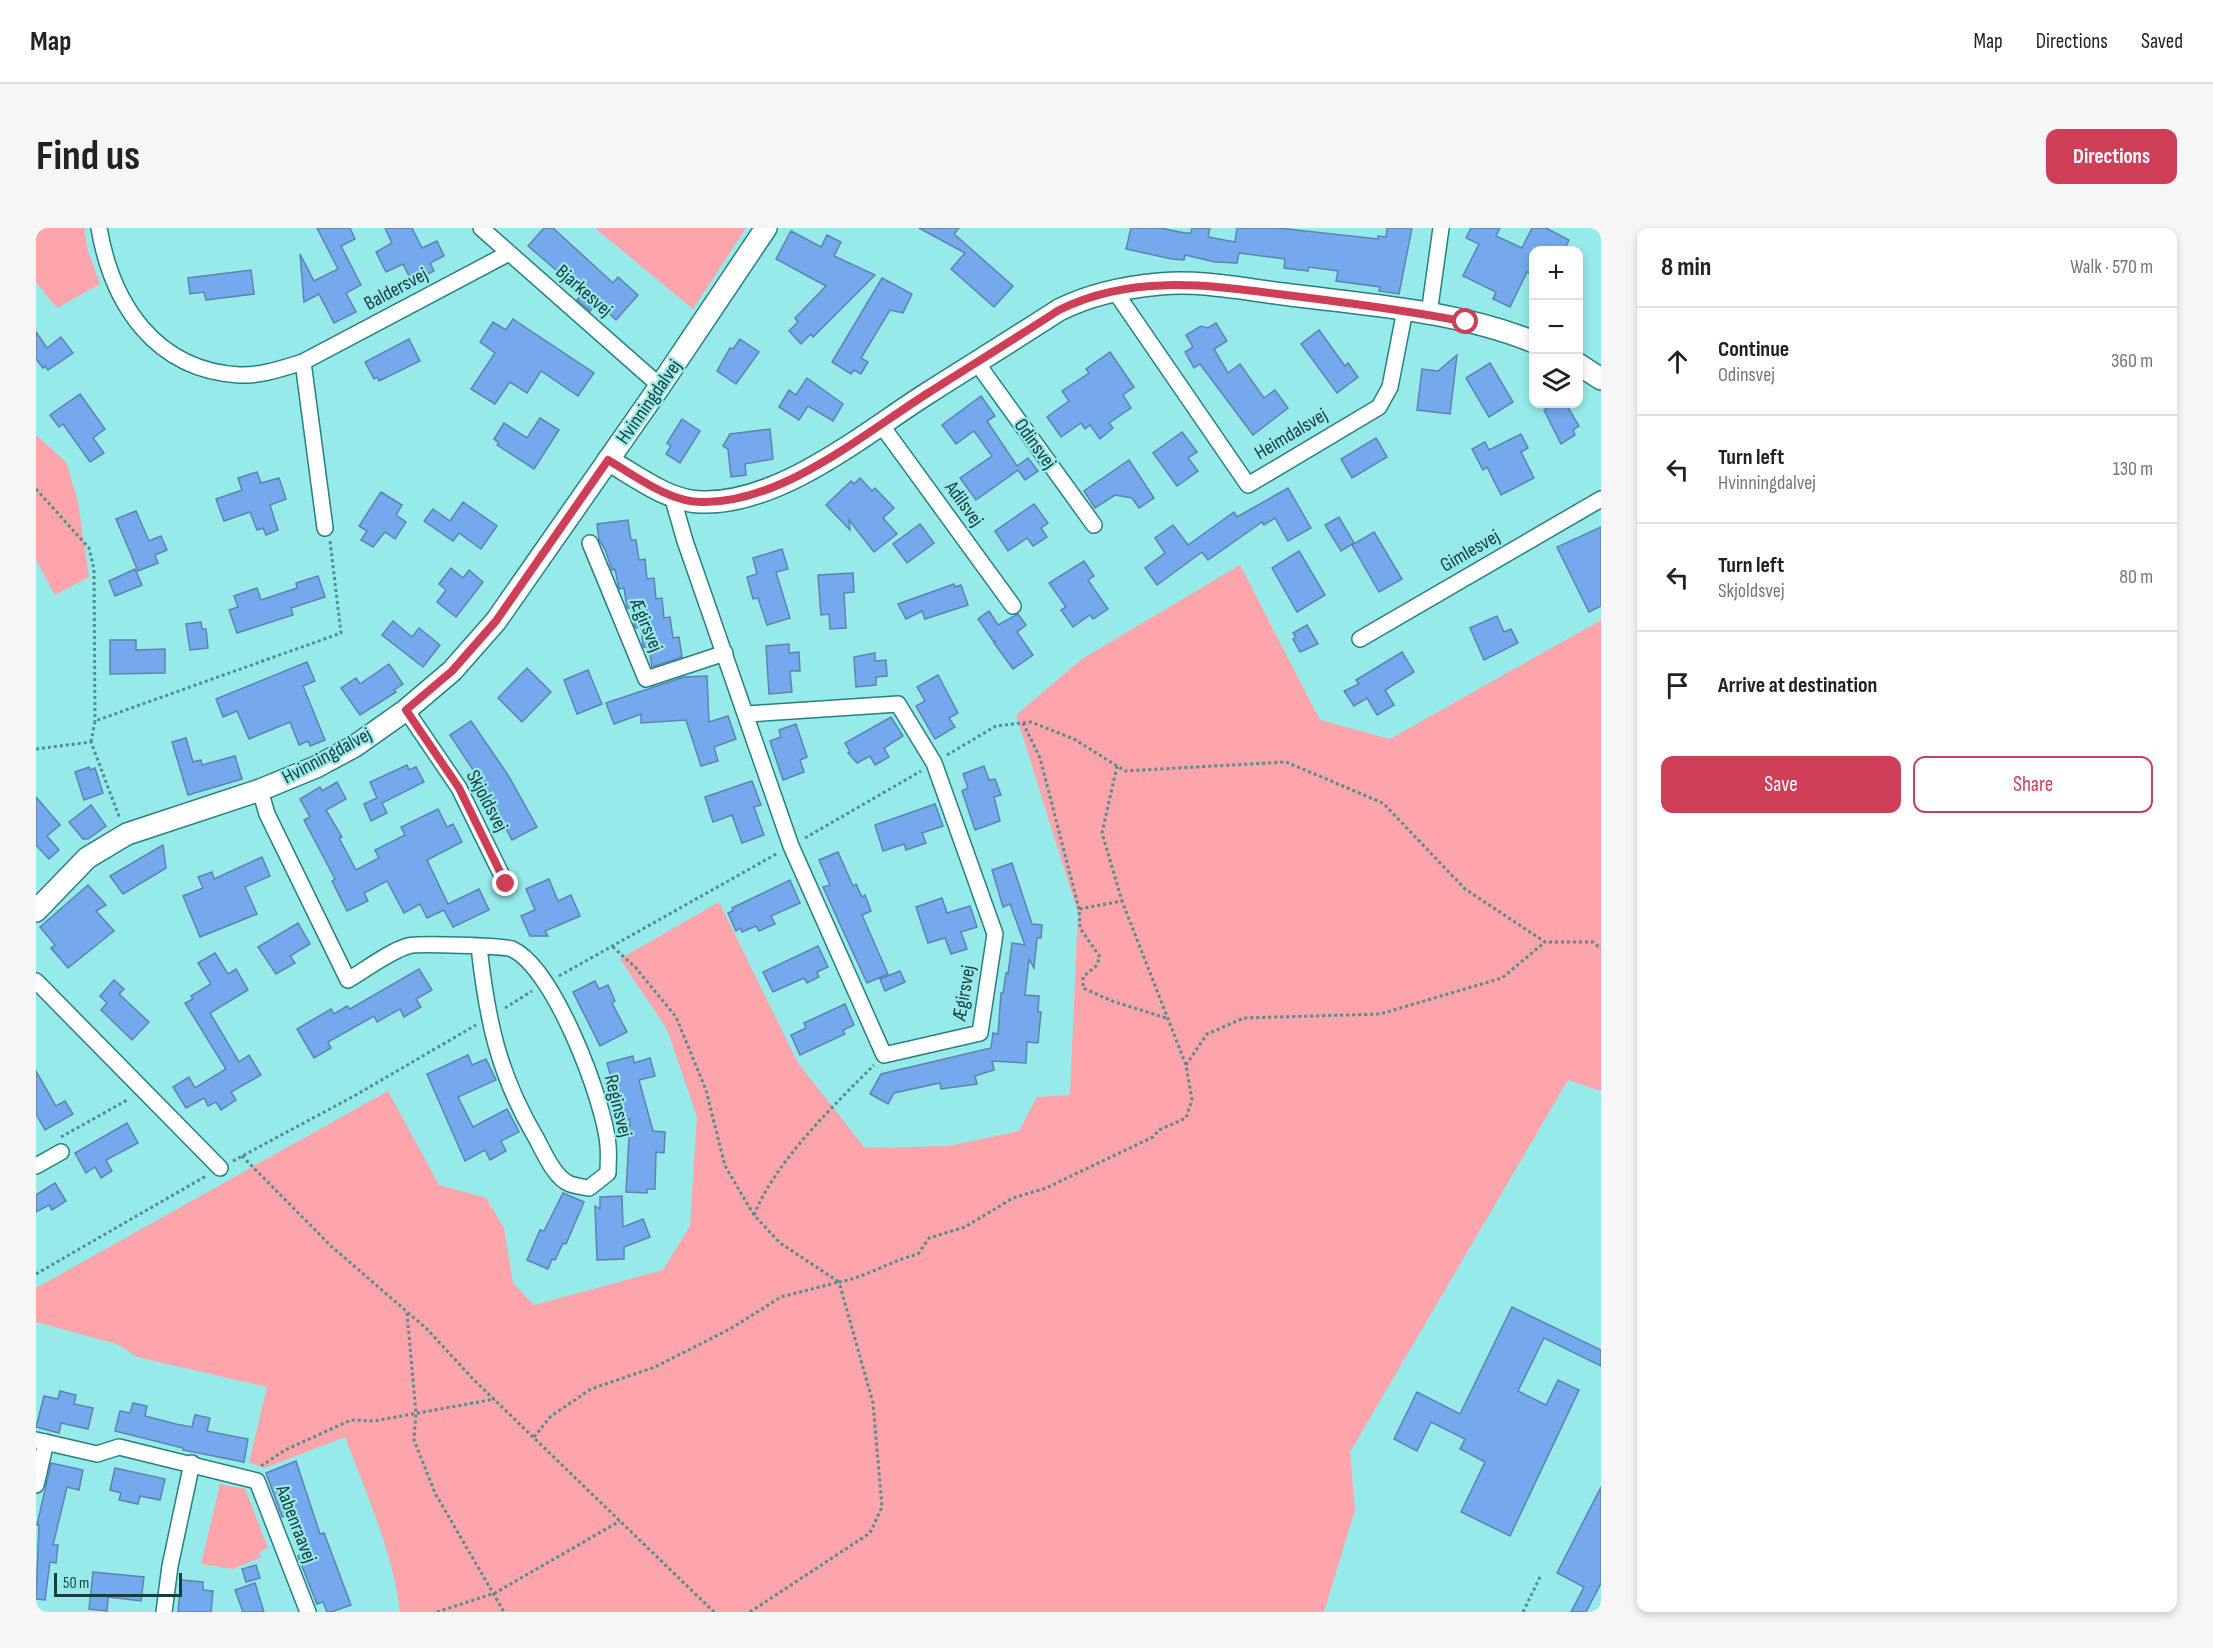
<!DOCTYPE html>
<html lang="en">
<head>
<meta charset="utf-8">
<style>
	body { margin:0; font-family:"Sofia Sans Condensed",sans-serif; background:#f6f6f6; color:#222 }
	.controls { position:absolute; right:18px; top:18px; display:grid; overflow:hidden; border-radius:12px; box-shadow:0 3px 9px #0003 }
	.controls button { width:54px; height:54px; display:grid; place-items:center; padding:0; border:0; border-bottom:2px solid #e0e0e0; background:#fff; color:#222; font:30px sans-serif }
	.scale { position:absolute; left:18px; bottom:15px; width:128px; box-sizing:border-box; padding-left:6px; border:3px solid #193c3c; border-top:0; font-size:16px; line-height:21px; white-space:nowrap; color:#193c3c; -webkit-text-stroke:4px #96eae9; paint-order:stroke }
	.stop { position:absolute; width:18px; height:18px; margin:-14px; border:4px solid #ce3e56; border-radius:50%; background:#fff }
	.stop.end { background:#ce3e56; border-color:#fff; box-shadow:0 2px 6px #0008 }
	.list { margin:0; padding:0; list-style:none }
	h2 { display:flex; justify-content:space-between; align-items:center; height:78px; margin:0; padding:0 24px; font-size:26px }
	h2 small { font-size:20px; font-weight:400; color:#767676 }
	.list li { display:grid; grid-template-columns:39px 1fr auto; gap:18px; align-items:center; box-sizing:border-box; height:108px; padding:0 24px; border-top:2px solid #e0e0e0 }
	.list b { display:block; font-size:22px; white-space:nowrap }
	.list p { margin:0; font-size:20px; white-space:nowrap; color:#767676 }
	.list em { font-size:20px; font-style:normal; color:#767676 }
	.actions { display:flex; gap:12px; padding:18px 24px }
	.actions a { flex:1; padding:14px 0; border:2px solid #ce3e56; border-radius:12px; text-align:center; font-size:21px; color:#ce3e56 }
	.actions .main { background:#ce3e56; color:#fff }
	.icon { flex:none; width:33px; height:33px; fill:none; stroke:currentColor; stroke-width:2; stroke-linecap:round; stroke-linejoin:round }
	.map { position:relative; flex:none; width:1565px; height:1384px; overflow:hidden; border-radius:12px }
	header { display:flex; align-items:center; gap:36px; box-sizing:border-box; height:84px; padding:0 30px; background:#fff; border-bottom:2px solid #e0e0e0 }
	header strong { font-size:28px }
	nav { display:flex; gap:33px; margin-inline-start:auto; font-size:21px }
	.intro { display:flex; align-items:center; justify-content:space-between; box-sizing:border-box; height:144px; padding:0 36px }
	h1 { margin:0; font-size:42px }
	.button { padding:15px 27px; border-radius:12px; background:#ce3e56; color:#fff; font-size:21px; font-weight:700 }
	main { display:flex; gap:36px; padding:0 36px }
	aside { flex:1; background:#fff; border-radius:12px; box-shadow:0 3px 9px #0003 }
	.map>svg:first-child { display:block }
</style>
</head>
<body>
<header>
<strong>Map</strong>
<nav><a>Map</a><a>Directions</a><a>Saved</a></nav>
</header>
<div class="intro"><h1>Find us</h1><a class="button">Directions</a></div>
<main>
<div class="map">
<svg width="1565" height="1384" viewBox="0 0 1565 1384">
	<rect width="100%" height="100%" fill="#96eae9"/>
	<g fill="#fea4ab">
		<path d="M0 0H48L52 23 64 56 21 80 0 54Z"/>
		<path d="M710 0 657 81 560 1 561 0Z"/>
		<path d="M0 207 30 234 42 274 53 349 19 367 0 332Z"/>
		<path d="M1204 337 1284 492 1354 511 1565 392V863L1532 852 1314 1224 1319 1282 1288 1384H364C357 1324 330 1265 309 1209L229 1240 213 1234 231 1159 101 1129 81 1116 0 1094V1060L352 863 403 957 450 970 468 1000 477 1055 498 1077 627 1042 654 998 661 889 631 801 584 731 683 674 762 835 829 920 913 918 983 903 1001 869 1034 867 1042 685 980 487 1046 431Z"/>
		<path d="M184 1256 209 1261 232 1320 223 1324 225 1329 197 1341 165 1336Z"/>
	</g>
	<g fill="#74a9ed" stroke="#5f82b0" stroke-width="1.5">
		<path d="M281 0H314L319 11 305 18 325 57 310 65 320 84 298 95 283 66 268 74 264 26 278 53 302 41Z"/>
		<path d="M349 0H376L386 20 401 13 408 28 394 35 398 43 376 54 367 36 350 44 340 24 356 15Z"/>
		<path d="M508 0H517L577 55 582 49 602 67 580 92 562 75 554 83 541 72 547 65 492 18Z"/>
		<path d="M883 0H923L918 6 977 58 958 79 915 41 929 25Z"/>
		<path d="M1095 0H1124L1149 5H1155L1156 0H1174L1172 9 1199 14 1201 0H1242L1342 11V8L1350 9 1351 0H1376L1363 66 1343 63 1344 59 1300 53 1302 43 1273 39 1272 43 1248 40 1249 31 1203 25 1201 35 1179 34 1149 27 1148 32 1136 31 1090 21Z"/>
		<path d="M1435 0H1464L1460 8 1486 20 1496 0H1510L1533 12 1528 22H1497V47L1491 44 1474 79 1457 71 1460 64 1427 48 1443 16 1430 10Z"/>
		<path d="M755 3 785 19 791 7 805 14 798 28 839 47 777 109 775 106 765 116 753 103 762 94 759 90 790 58 740 31Z"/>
		<path d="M215 42 218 66 170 72 168 64 154 66 152 50Z"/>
		<path d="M846 50 876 66 867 85 854 82 825 130 832 134 825 146 818 142 815 146 796 134Z"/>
		<path d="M477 91 558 145 542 168 505 143 491 165 474 154 459 176 435 161 459 125 444 114 457 94 470 102Z"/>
		<path d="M1180 95 1191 113 1178 121 1192 145 1204 136 1228 170 1239 162 1252 180 1217 207 1164 136 1158 140 1149 124 1157 119 1150 107 1165 98 1172 100Z"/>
		<path d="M1283 102 1309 138 1312 135 1322 149 1301 165 1265 116Z"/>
		<path d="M0 104 11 120 25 109 37 125 12 142 9 138 7 140 0 131Z"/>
		<path d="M373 111 384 133 343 153 341 149 338 151 329 134Z"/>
		<path d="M704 111 723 124 700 156 681 143 694 120 697 121Z"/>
		<path d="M1074 124 1098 159 1087 167 1095 180 1073 195 1077 200 1064 211 1054 197 1049 201 1045 195 1025 209 1011 189 1033 173 1026 163 1053 145 1050 141Z"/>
		<path d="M1421 127 1414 186 1381 182 1386 141 1402 143Z"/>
		<path d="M1454 135 1477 174 1453 189 1430 150Z"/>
		<path d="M771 150 807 176 797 193 772 178 763 192 743 179 753 162 760 167Z"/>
		<path d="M44 166 69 201 57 210 68 225 54 234 27 196 23 199 14 187Z"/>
		<path d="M945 168 959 188 951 193 981 238 992 230 1002 243 989 252 982 242 940 272 924 250 956 228 938 203 920 216 906 197Z"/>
		<path d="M1518 176H1530L1543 198 1537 202 1539 207 1525 216 1508 182Z"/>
		<path d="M504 190 523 202 498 241 461 217 463 215 458 211 468 195 491 210Z"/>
		<path d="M646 191 664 203 644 235 630 226 635 218 631 215Z"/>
		<path d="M734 201 737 231 709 236 710 247 695 249 692 221 687 218 694 206Z"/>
		<path d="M1146 204 1161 224 1152 230 1162 243 1141 258 1117 225Z"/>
		<path d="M1485 206 1492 220 1485 224 1498 250 1465 267 1451 239 1447 242 1436 221 1449 214 1453 222Z"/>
		<path d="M1340 210 1351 229 1316 250 1305 231Z"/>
		<path d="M1093 232 1118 270 1103 280 1096 270 1079 267 1059 280 1048 263Z"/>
		<path d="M221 244 225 255 243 250 250 271 234 277 242 302 230 307 227 300 221 302 214 284 188 293 180 271 206 262 202 250Z"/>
		<path d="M824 250 836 263 839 260 858 280 847 290 861 306 838 324 813 292 814 302 790 277 815 253 818 256Z"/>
		<path d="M1252 260 1275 300 1252 313 1239 290 1228 297 1226 294 1172 332 1166 324 1121 357 1109 340 1129 325 1119 310 1137 297 1152 317 1198 284 1201 289Z"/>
		<path d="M345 264 366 277 360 287 370 294 359 311 349 304 337 319 325 312 331 303 323 298Z"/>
		<path d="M427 274 461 298 445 321 423 305 417 313 388 293 397 281 414 293Z"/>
		<path d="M998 276 1012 295 1005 300 1011 309 997 318 991 310 972 323 959 303Z"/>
		<path d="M100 283 113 313 125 308 131 322 119 327 122 335 102 343 80 291Z"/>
		<path d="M1303 289 1318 315 1305 323 1289 297Z"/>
		<path d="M592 292 595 312H600L603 332 609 331 611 351 618 350 620 371 626 370 628 390 634 389 637 410 643 409 646 429 616 439 613 419H607L605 399 599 400 596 380H591L588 360 583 361 579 341 576 342 569 321 563 312 561 296Z"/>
		<path d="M884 296 898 315 871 335 857 316Z"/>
		<path d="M1565 299V378L1553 384 1521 319Z"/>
		<path d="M1338 304 1366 351 1343 364 1316 317Z"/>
		<path d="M746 321 752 341 740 344 754 390 731 397 722 370 717 371 711 349 721 346 717 330Z"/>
		<path d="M1263 323 1289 367 1261 384 1236 340Z"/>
		<path d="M1048 333 1058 348 1052 352 1072 381 1057 391 1054 387 1037 399 1025 382 1030 379 1013 355Z"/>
		<path d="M415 340 427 350 433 342 447 354 420 389 401 374 410 362 403 356Z"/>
		<path d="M99 341 106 357 79 368 73 353Z"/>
		<path d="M817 345 818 364 808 365 810 400 794 401 793 386 785 387 782 347Z"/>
		<path d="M282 348 289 369 255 380 257 387 201 405 193 382 202 379 198 368 221 360 225 372 261 360 260 355Z"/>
		<path d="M918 356 919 359 925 357 932 377 889 391 886 383 870 391 862 376Z"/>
		<path d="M953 383 962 397 982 386 990 397 981 404 997 427 977 441 958 415 960 413 958 414 942 391Z"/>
		<path d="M1461 388 1468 404 1475 401 1482 415 1448 432 1434 400Z"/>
		<path d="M357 393 376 409 383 400 404 417 387 439 346 407Z"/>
		<path d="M165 394 166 401H170L172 420 154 422 150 396Z"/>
		<path d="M1271 397 1282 416 1264 424 1257 411 1260 409 1257 405Z"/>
		<path d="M74 412H100V422L129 421V445L74 446Z"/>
		<path d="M753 416V425L763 424 764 443H754L756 464 733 466 730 418Z"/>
		<path d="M1366 424 1378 444 1349 462 1358 477 1341 487 1331 470 1318 478 1308 463 1323 456 1320 452Z"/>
		<path d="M839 425V433L850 432 851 448 840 449V457L820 459 818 429Z"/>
		<path d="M271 434 279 453 267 458 289 512 274 518 272 513 263 517 254 494 213 511 201 483 187 489 180 471Z"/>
		<path d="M353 436 367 456 358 462 360 464 324 487 305 460 320 450 324 456Z"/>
		<path d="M491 440 515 464 486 494 462 470Z"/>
		<path d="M552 442 566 476 541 486 528 452Z"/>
		<path d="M902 447 922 485 913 490 919 499 899 511 880 478 889 473 881 459Z"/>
		<path d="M671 448 673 494 692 488 700 511 678 519 682 533 665 538 650 492 605 495V486L578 496 570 475 648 449Z"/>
		<path d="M855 489 867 508 848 520 853 529 839 537 834 528 821 535 812 525 814 524 809 515Z"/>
		<path d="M435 493 472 547 501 599 476 612 455 573 457 572 414 507Z"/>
		<path d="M760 496 771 529 764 532 768 544 747 552 734 513 745 509 743 502Z"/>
		<path d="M150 510 157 534 165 532 166 537 199 528 206 551 152 567 136 514Z"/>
		<path d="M371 537 373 542 380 539 388 554 346 575 351 585 335 593 328 576 341 570 334 554Z"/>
		<path d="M948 538 953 552 959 551 965 567 958 569 964 593 939 602 926 563 932 560 927 546Z"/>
		<path d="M53 539 54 542 59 540 67 565 48 572 39 544Z"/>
		<path d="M716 553 725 577 718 579 728 607 706 615 696 587 677 594 669 569Z"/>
		<path d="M301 554 310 571 290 582 306 609 303 610 320 642 343 630 339 622 369 607 365 599 402 581 411 599 417 596 426 614 391 632 412 676 443 661 453 682 417 699 408 682 391 690 384 676 368 685 351 653 328 665 332 673 311 683 296 653 299 651 268 592 274 589 264 571 284 559 286 563Z"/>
		<path d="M0 569 24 597 11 608 23 622 13 631 0 617Z"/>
		<path d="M899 576 907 598 886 605 890 615 870 622 868 616 847 623 839 597Z"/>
		<path d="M55 577 70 598 52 611H47L33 594Z"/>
		<path d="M127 617 130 640 87 666 74 648Z"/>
		<path d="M802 624 817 658 820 656 826 669 829 667 835 683 826 687 852 746 831 755 787 659 794 657 783 632Z"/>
		<path d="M226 629 234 648 209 659 221 686 164 709 147 668 167 660 162 649 176 644 178 651Z"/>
		<path d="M976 635 996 696 1006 697 1005 710H1001L998 740 993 731 989 767 1003 768 1002 784H1005L1002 815 991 814 990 835 956 833 958 842 939 848 941 856 905 861 904 855 858 865 852 876 834 866 845 846 955 820 957 805 962 806 965 765H967L970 745 972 746 976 715 989 717 974 676 967 679 956 642Z"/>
		<path d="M513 651 522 673 535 667 544 688 509 703 512 708H494L485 688 499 682 490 661Z"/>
		<path d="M754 652 764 675 735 688 739 696 723 703 720 698 706 704 704 700 700 703 692 685 697 683 696 680Z"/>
		<path d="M52 657 70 677 60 683 78 703 32 740 15 720 19 717 4 699Z"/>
		<path d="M906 670 911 685 934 678 941 699 925 704 931 721 915 726 909 710 892 715 880 679Z"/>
		<path d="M262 695 274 716 254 728 259 735 240 746 222 719Z"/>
		<path d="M782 718 792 739 781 744 783 749 771 755 768 750 737 764 727 744Z"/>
		<path d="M179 725 192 746 200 741 212 762 174 785 203 834 213 827 225 847 195 864 200 872 185 882 180 874 172 878 168 870 150 880 137 859 153 849 159 860 190 841 149 775 157 771 155 768 175 756 162 735Z"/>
		<path d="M383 741 396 762 380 771 385 779 368 789 364 781 341 794 338 788 292 814 295 820 278 830 261 801 295 781 298 786 311 778 314 781Z"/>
		<path d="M864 743 869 754 849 763 844 751Z"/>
		<path d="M78 752 88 761 83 766 113 794 96 812 65 782 71 775 64 768Z"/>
		<path d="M559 753 563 761 572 757 579 773 576 775 591 804 564 818 537 764Z"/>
		<path d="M809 776 818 797 807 802 809 806 764 827 755 807 770 800 768 795Z"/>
		<path d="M432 827 436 837 450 831 460 852 422 869 437 899 471 881 483 904 465 913 470 923 454 932 449 922 429 933 391 846Z"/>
		<path d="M597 828 598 835 614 830 619 848 603 852 617 903 629 904 628 925 620 924 619 961H611V965L590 964 594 891 587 893 571 835Z"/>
		<path d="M0 843 20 878 29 873 37 886 9 902 0 886Z"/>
		<path d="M91 895 102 915 70 932 76 943 65 950 59 939 50 945 39 925Z"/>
		<path d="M19 955 30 973 16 982 13 977 0 984V967Z"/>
		<path d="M527 965 548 974 530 1016 527 1015 519 1032 516 1031 512 1041 491 1032 504 1002 508 1003Z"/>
		<path d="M586 968 587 999 607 991 614 1009 588 1019V1031L561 1032 559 978 564 981V969Z"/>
		<path d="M1476 1079 1565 1122V1138L1508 1110 1482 1163 1510 1177 1522 1152 1543 1162 1474 1308 1425 1284 1449 1234 1424 1221 1429 1211 1395 1194 1381 1223 1358 1211 1381 1164 1424 1186Z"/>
		<path d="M24 1163 40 1167 38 1176 57 1180 52 1201 25 1195 23 1205 0 1199 8 1168 22 1171Z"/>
		<path d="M97 1175 111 1178 109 1188 140 1196 156 1199 159 1187 174 1190 171 1203 212 1211 208 1234 147 1222V1220L79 1203 84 1183 94 1185Z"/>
		<path d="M260 1233 284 1306 288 1305 315 1377 295 1384H291L287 1374 281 1376 262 1328 270 1324 261 1300 258 1301 252 1286 246 1289 230 1245Z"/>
		<path d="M15 1235 47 1242 43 1262 31 1259 17 1317H22L20 1335 14 1334 9 1372 0 1371 3 1297H1Z"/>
		<path d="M79 1240 129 1251 124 1272 104 1268 102 1276 83 1272 85 1265 74 1262Z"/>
		<path d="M1565 1259V1355L1550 1384H1535L1548 1359 1521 1345Z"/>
		<path d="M220 1337 224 1350 210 1354 206 1341Z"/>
		<path d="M57 1344 108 1349 105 1373 72 1369 71 1383 53 1381Z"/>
		<path d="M145 1352 167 1354V1362L177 1363 175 1384H142Z"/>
		<path d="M219 1355 228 1384H207L199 1362Z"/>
	</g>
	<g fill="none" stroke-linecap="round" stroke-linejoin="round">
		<g stroke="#278080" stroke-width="18">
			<g id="street">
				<path d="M63 0C76 76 119 142 203 147 225 148 247 140 267 134L473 25"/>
				<path d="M445 0 624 158"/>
				<path d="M1078 62 1212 257 1343 179 1354 159 1369 82"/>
				<path d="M1393 86 1405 0"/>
				<path d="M267 134 289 300"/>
				<path d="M941 135 1058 297"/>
				<path d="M846 198 977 378"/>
				<path d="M636 268 649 313 755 618 848 827 944 805 959 706 898 535 862 476 711 486"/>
				<path d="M554 315 610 451 689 425"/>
				<path d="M1324 411 1565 271"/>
				<path d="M370 482 423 560 470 656"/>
				<path d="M224 562 231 586 312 752C329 742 354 723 372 718 379 715 470 718 476 721 518 740 568 872 572 917 573 926 572 936 572 945L553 960C547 959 540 958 534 956 518 950 507 922 499 908 462 845 451 791 443 719"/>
				<path d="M0 753 184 940"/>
				<path d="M0 938 25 924"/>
				<path d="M0 1212 61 1226 83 1219 221 1253 272 1384"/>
				<path d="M0 1257 10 1214"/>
				<path d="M128 1384 134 1338 156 1235"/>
			</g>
		</g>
		<g stroke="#278080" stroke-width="24">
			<g id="secondary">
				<path d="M1542 136 1565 151"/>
				<path d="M572 232C600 248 633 274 666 274 745 276 829 205 892 165 936 137 980 110 1023 82 1055 66 1089 59 1124 56 1164 52 1207 61 1247 66 1330 77 1419 82 1498 114"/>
				<path d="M0 683 51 630 91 606 224 562 280 539 319 518 370 482 416 443 460 393 624 158 730 0"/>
			</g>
		</g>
		<g stroke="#538d8c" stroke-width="3" stroke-dasharray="3 3" stroke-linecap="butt">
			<path d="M0 261 53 320 58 341 59 493"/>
			<path d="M987 495 1004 530 1043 681 1044 700 1064 729 1060 738 1047 749V760L1076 773 1130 790"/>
			<path d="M55 514 59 493 305 405 294 313"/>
			<path d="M0 521 55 514 84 591"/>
			<path d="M911 527 960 498 995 494 1038 511 1089 543 1250 534 1347 575 1429 661 1509 714H1557L1565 721"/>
			<path d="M1081 538 1066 605 1086 673"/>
			<path d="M769 610 885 543"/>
			<path d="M523 748 742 625"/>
			<path d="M469 780 496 763"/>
			<path d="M1150 837 1171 806 1208 790 1344 786 1466 750 1509 714"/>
			<path d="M25 909 93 871"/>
			<path d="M206 928 295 1018 391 1101 437 1151 678 1384"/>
			<path d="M197 933 318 868 440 797"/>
			<path d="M718 987C739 934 797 878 838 837"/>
			<path d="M0 1046 170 948"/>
			<path d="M371 1085 380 1185 378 1212 399 1265 468 1384"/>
			<path d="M498 1209 515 1188 555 1161 619 1139 694 1101 745 1069 803 1054 744 1015 718 987 689 938 670 862 640 789 600 740 576 718"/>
			<path d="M225 1238 249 1222 315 1192 338 1193 459 1171"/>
			<path d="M401 1384 459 1365 584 1293"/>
			<path d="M714 1384 834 1305 846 1279 837 1175 803 1054C831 1049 854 1033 882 1026L893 1010 929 999 977 970 1010 960 1117 909 1123 902 1150 890 1156 872 1150 837 1086 673 1043 681"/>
			<path d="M1487 1384 1505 1347"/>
		</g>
		<use href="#street" stroke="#fff" stroke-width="15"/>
		<use href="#secondary" stroke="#fff" stroke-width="21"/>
	</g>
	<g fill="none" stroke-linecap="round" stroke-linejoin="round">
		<path stroke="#ce3e56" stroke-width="8" d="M470 656 423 560 370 482 416 443 460 393 572 232C600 248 633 274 666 274 745 276 829 205 892 165 936 137 980 110 1023 82 1101 43 1184 59 1266 69 1321 76 1376 83 1430 94"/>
	</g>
	<g text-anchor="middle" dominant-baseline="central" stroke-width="4.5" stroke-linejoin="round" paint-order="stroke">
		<g font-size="20" fill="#193c3c" stroke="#96eae9">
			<text transform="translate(360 61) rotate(-28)">Baldersvej</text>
			<text transform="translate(548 63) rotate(41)">Bjarkesvej</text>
			<text transform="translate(613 174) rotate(-55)">Hvinningdalvej</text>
			<text transform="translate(1255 206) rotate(-31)">Heimdalsvej</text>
			<text transform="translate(999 216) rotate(54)">Odinsvej</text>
			<text transform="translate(928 276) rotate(54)">Adilsvej</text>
			<text transform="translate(1434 323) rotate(-30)">Gimlesvej</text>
			<text transform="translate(610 397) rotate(67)">Ægirsvej</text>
			<text transform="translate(291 528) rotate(-28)">Hvinningdalvej</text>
			<text transform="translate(451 573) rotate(62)">Skjoldsvej</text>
			<text transform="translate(928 765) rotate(-80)">Ægirsvej</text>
			<text transform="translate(582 878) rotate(76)">Reginsvej</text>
			<text transform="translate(260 1296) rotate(69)">Aabenraavej</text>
		</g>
	</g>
</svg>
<div class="controls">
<button>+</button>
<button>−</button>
<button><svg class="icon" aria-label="layers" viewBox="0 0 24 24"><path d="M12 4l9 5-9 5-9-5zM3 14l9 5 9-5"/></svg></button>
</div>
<div class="scale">50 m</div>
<div class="stop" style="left:1430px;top:94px"></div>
<div class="stop end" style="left:470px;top:656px"></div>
</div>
<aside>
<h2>8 min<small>Walk · 570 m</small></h2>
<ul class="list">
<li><svg class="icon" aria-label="ahead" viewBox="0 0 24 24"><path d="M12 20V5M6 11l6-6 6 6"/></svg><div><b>Continue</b><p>Odinsvej</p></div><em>360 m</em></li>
<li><svg class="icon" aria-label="left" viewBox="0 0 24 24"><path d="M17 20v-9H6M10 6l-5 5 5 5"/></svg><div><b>Turn left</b><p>Hvinningdalvej</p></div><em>130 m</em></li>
<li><svg class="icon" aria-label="left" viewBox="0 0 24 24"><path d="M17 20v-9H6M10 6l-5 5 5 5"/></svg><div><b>Turn left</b><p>Skjoldsvej</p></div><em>80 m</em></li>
<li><svg class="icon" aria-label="arrive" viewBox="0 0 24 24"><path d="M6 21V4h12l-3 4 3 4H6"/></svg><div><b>Arrive at destination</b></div></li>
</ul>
<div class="actions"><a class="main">Save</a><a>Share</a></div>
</aside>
</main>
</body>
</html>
